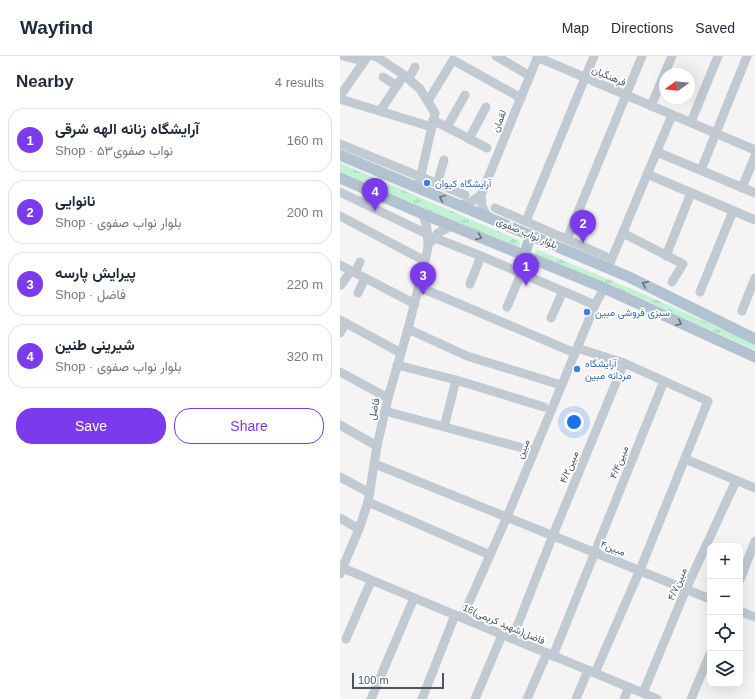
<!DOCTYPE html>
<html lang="en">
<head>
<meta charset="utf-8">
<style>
	body { margin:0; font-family:Helvetica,Vazirmatn,sans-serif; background:#f6f6f7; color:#1f2937 }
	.controls { position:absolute; right:12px; bottom:12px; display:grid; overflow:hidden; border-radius:8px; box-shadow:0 4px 16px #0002 }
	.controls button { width:36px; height:36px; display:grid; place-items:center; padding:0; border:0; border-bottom:1px solid #e0e1e3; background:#fff; color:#1f2937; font:20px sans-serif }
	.compass { position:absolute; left:319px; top:12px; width:36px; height:36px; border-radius:50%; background:#fff; box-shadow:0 4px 16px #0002; rotate:255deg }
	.scale { position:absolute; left:12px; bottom:10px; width:92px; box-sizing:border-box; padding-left:4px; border:2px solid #4a5661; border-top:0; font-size:11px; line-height:14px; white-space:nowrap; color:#4a5661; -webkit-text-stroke:3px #fff; paint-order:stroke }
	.you { position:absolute; left:234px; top:366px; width:14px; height:14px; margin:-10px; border:3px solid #fff; border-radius:50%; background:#1a73e8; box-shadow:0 0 0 6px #1a73e833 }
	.badge { display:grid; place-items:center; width:26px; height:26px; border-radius:50%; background:#7c3aed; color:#fff; font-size:13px; font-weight:700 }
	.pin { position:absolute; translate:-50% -33px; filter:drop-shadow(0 1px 2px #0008) }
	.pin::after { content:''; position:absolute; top:21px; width:14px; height:12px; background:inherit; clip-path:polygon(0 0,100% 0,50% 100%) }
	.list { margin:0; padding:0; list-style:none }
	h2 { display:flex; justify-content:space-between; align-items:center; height:52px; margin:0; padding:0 16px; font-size:17px }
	h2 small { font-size:13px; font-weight:400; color:#747a83 }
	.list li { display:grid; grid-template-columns:26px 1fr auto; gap:12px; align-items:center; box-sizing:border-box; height:64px; margin:0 8px 8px; padding:0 8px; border:1px solid #e0e1e3; border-radius:16px }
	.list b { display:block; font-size:15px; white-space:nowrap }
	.list p { margin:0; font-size:13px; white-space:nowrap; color:#747a83 }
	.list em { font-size:13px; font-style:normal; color:#747a83 }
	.actions { display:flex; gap:8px; padding:12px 16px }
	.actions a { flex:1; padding:9px 0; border:1px solid #7c3aed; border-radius:16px; text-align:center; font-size:14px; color:#7c3aed }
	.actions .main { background:#7c3aed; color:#fff }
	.icon { flex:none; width:22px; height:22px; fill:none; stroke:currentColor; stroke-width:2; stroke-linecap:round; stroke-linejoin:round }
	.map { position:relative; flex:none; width:415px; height:643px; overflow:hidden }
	header { display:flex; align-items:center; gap:24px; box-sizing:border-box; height:56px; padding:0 20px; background:#fff; border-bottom:1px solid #e0e1e3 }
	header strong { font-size:19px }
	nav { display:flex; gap:22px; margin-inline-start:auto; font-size:14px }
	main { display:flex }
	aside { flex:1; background:#fff }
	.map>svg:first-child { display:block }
</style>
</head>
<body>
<header>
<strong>Wayfind</strong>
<nav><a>Map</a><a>Directions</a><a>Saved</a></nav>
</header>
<main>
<aside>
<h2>Nearby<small>4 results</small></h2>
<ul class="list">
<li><span class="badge">1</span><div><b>آرایشگاه زنانه الهه شرقی</b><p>Shop · ۵۳نواب صفوی</p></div><em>160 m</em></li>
<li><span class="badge">2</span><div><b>نانوایی</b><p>Shop · بلوار نواب صفوی</p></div><em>200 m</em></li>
<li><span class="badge">3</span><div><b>پیرایش پارسه</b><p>Shop · فاضل</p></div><em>220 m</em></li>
<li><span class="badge">4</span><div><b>شیرینی طنین</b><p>Shop · بلوار نواب صفوی</p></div><em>320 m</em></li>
</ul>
<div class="actions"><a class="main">Save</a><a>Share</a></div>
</aside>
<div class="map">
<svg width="415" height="643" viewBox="0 0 415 643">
	<defs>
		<pattern id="grass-tufts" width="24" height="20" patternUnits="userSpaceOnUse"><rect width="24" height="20" fill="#c3f1d5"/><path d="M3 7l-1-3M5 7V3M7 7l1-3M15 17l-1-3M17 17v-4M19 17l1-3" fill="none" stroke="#a0c6b0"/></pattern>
	</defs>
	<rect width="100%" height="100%" fill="#f5f3f3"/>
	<g fill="url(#grass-tufts)">
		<path d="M0 107 181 185 179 193 0 118Z"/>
		<path d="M196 194 201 195 306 239 415 288V294L292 239 195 198Z"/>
	</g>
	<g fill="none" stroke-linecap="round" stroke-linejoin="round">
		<g stroke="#c1cad2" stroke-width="9">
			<path d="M3 0 23 5"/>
			<path d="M33 0 37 1 64 19 80 33 95 57 78 132"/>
			<path d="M156 0 190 20"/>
			<path d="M197 1 415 94"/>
			<path d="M43 21 57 30"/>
			<path d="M69 22 75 11"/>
			<path d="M0 40 28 0"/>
			<path d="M0 43 92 71"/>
			<path d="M88 45 113 4 181 42"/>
			<path d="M311 50 332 0"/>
			<path d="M40 55 64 19"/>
			<path d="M93 64 147 92"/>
			<path d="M351 66 378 0"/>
			<path d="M107 71 125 39"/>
			<path d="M129 83 146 51"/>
			<path d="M0 88 125 139"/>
			<path d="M317 96 415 137"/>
			<path d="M361 114 407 0"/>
			<path d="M307 118 415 164"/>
			<path d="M97 128 104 104"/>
			<path d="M402 132 415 100"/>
			<path d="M0 136 87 178"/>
			<path d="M119 149 131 146 141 139"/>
			<path d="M155 152 265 200"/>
			<path d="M0 160 85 205"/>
			<path d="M147 160 142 150 141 139 198 0"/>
			<path d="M186 165 254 0"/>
			<path d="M283 177 343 208 332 226"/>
			<path d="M95 182 141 200 255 249"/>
			<path d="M227 183 302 0"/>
			<path d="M92 185 98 177 111 170"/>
			<path d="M326 200 351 137"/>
			<path d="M0 209 75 248"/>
			<path d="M268 212 332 59"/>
			<path d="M15 217 20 206"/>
			<path d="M130 228 141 200"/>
			<path d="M1 229 11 215"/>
			<path d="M79 231 235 297"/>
			<path d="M360 236 393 155"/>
			<path d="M18 237 25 222"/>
			<path d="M167 251 181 218"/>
			<path d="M402 255 415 222"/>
			<path d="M211 262 223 235"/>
			<path d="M0 264 61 297"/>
			<path d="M68 273 127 300 221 329"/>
			<path d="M0 277 6 267"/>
			<path d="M237 292 284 307 368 345 300 514 255 617"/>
			<path d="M57 309 116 324 204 351"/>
			<path d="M0 316 48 342"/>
			<path d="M45 355 194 395"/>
			<path d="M0 369 37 390"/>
			<path d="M104 371 116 324"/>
			<path d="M345 403 415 432"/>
			<path d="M35 408 370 543"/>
			<path d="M0 421 30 437"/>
			<path d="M28 446 150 499"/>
			<path d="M0 462 19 473"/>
			<path d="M0 511 317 643"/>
			<path d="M0 518 19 473 28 446 37 390 48 342 68 273 85 205 88 191 87 172 83 158"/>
			<path d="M400 524 415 485"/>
			<path d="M400 555 415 561"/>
			<path d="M122 562 167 461 255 249 264 232"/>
			<path d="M6 583 31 525"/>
			<path d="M172 583 213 479 284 307"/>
			<path d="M213 600 324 325"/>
			<path d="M303 637 346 533 394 429"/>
			<path d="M31 643 74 542"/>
			<path d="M82 643 115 559"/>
			<path d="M135 643 162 579"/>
			<path d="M187 643 207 597"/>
			<path d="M236 643 248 614"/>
			<path d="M284 643 289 631"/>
			<path d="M351 643 370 598"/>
		</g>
		<g stroke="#b3c2d1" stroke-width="11">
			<path d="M0 99 289 221 415 283"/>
			<path d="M0 122 83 158 264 232 415 301"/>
			<path d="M184 199 191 179"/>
		</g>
	</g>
	<defs><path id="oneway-chevron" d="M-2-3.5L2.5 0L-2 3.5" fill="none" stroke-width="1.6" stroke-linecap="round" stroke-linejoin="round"/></defs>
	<g stroke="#64717d">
		<use href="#oneway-chevron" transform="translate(102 142) rotate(-157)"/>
		<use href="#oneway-chevron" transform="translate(139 181) rotate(22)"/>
		<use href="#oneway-chevron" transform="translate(305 228) rotate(-154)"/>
		<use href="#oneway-chevron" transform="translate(339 267) rotate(25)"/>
	</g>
	<g fill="#3f7fe0" stroke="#fff" stroke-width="1.5">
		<circle cx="87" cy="127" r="4"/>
		<circle cx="247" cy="256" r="4"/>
		<circle cx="237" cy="313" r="4"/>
	</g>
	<g text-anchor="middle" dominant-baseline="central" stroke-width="3.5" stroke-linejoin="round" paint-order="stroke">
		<g font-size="10" fill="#4a5661" stroke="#fff">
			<text transform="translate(269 20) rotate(23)">فرهنگیان</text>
			<text transform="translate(159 65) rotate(-68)">لقمان</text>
			<text transform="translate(187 177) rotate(23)">بلوار نواب صفوی</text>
			<text transform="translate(34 353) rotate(-78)">فاضل</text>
			<text transform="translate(183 393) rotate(-68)">مبین</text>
			<text transform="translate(279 406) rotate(-68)">۴/۴مبین</text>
			<text transform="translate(229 411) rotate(-67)">۴/۲مبین</text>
			<text transform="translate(273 492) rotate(22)">۴مبین</text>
			<text transform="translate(337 528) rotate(-66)">۴/۷مبین</text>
			<text transform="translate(164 568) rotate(23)">16فاضل(شهید کریمی)</text>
		</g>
		<g font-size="10" fill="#366cbe" stroke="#fff" text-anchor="start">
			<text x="95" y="127">آرایشگاه کیوان</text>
			<text x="255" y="256">سبزی فروشی مبین</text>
			<text x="245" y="307">آرایشگاه<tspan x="245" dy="12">مردانه مبین</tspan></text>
		</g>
	</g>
</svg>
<div class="controls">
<button>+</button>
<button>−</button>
<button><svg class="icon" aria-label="locate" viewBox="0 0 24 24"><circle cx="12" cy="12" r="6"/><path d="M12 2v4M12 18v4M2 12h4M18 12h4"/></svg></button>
<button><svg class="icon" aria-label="layers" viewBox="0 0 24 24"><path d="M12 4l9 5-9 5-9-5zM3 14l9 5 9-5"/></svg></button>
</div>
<svg class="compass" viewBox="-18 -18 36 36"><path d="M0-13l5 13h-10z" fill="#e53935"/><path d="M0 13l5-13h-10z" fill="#747a83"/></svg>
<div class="scale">100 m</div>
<div class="you"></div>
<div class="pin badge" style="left:186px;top:230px">1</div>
<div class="pin badge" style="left:243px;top:187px">2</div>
<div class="pin badge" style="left:83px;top:239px">3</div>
<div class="pin badge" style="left:35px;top:155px">4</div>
</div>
</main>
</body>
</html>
